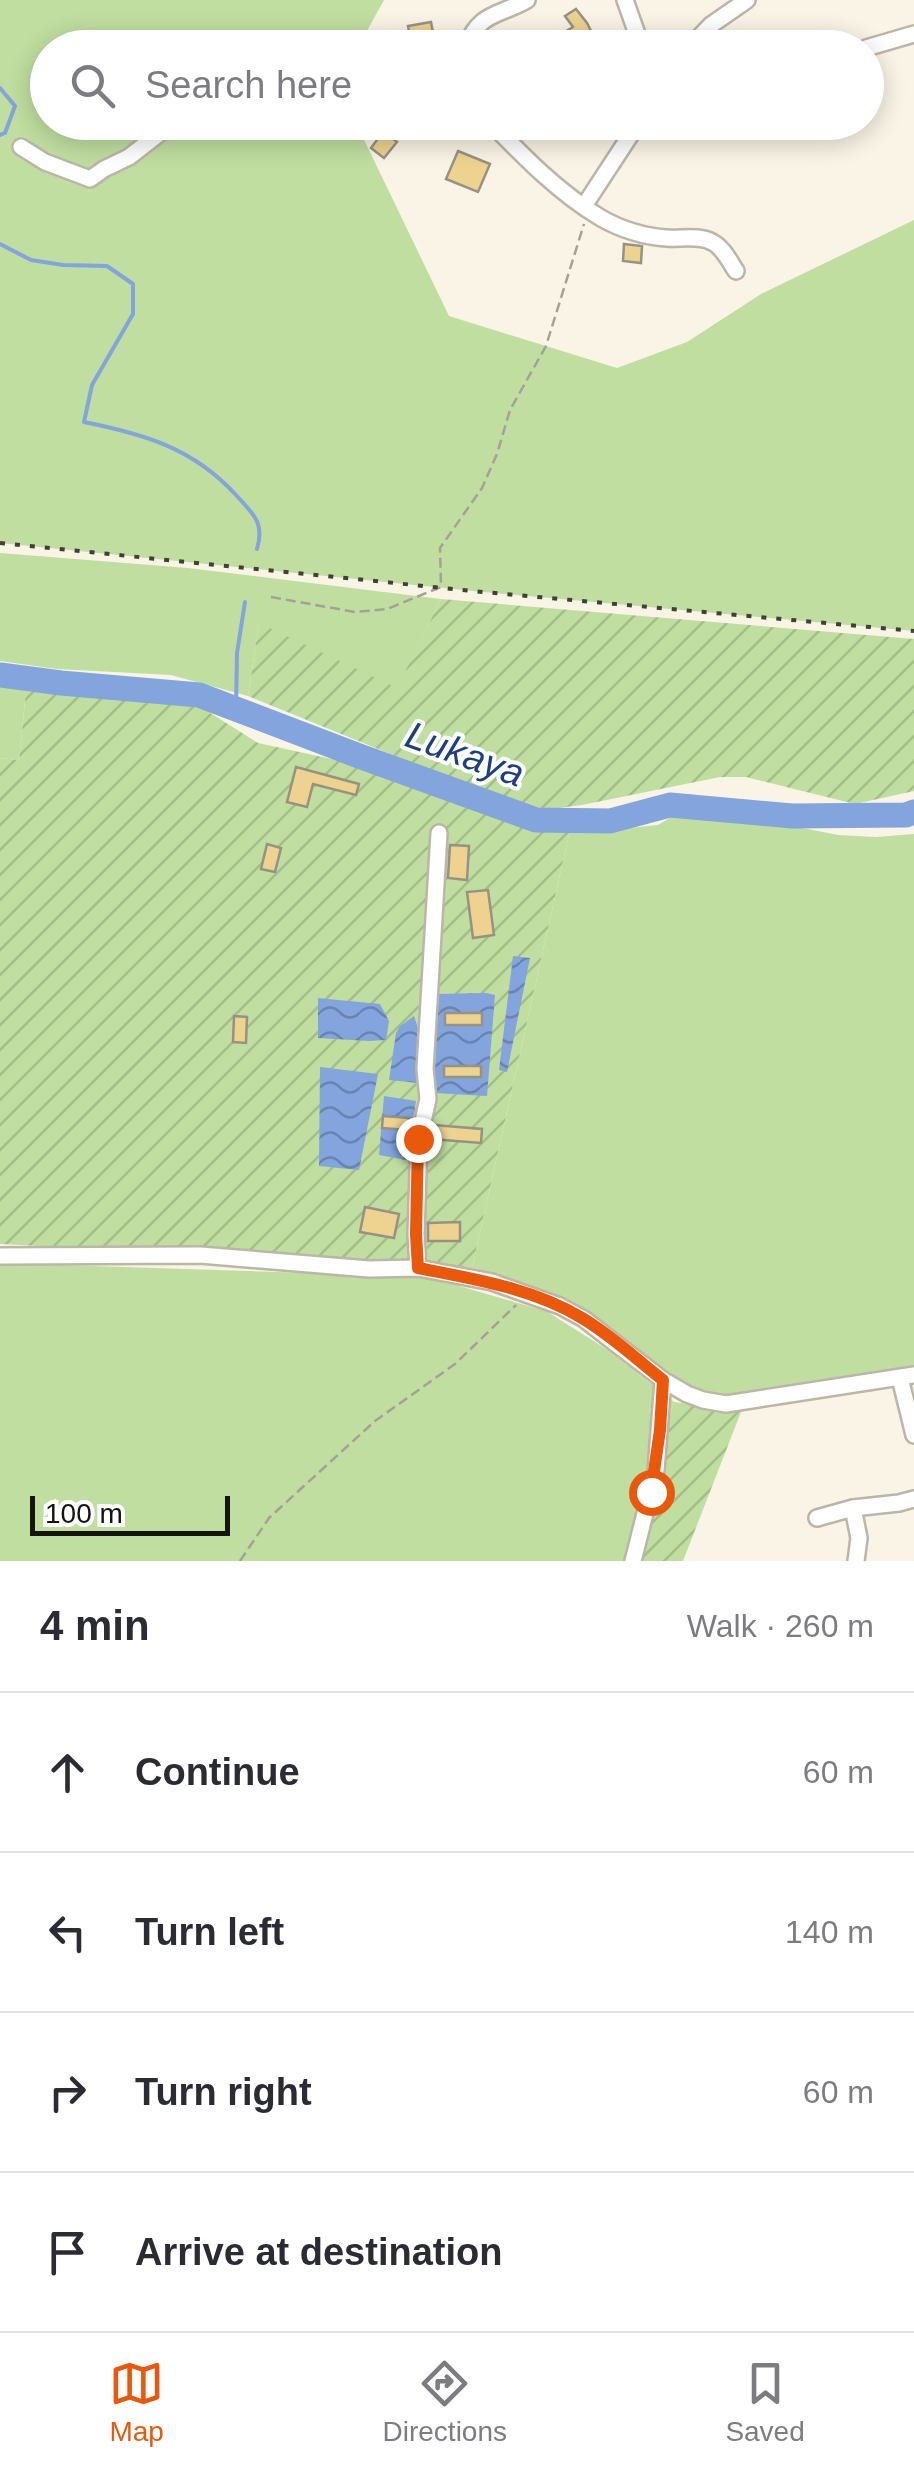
<!DOCTYPE html>
<meta charset="utf-8">
<style>
:root{--surface:#fff;--page:#f2f2f3;--text:#2b2b33;--muted:#7c7c81;--line:#e1e1e2;--accent:#ea580c}
body{margin:0;font-family:Helvetica,sans-serif;background:var(--page);color:var(--text)}
.scale{position:absolute;left:30px;bottom:25px;width:200px;box-sizing:border-box;padding-left:10px;border:5px solid #16140f;border-top:0;font-size:28px;line-height:35px;white-space:nowrap;color:#16140f;-webkit-text-stroke:8px #fff;paint-order:stroke}
.stop{position:absolute;width:30px;height:30px;margin:-22px;border:8px solid #ea580c;border-radius:50%;background:#fff}
.stop.end{background:#ea580c;border-color:#fff;box-shadow:0 2px 10px #0008}
.list{margin:0;padding:0;list-style:none}
h2{display:flex;justify-content:space-between;align-items:center;height:130px;margin:0;padding:0 40px;font-size:42px}
h2 small{font-size:32px;font-weight:400;color:var(--muted)}
.list li{display:grid;grid-template-columns:65px 1fr auto;gap:30px;align-items:center;box-sizing:border-box;height:160px;padding:0 40px;border-top:2px solid var(--line)}
.list b{display:block;font-size:38px;white-space:nowrap}
.list em{font-size:32px;font-style:normal;color:var(--muted)}
.icon{flex:none;width:55px;height:55px;fill:none;stroke:currentColor;stroke-width:2;stroke-linecap:round;stroke-linejoin:round}
.map{position:relative;flex:none;width:914px;height:1561px;overflow:hidden}
.search{position:absolute;background:var(--surface);box-shadow:0 5px 25px #0003;left:30px;right:30px;top:30px;height:110px;display:flex;align-items:center;gap:25px;box-sizing:border-box;padding:0 35px;border-radius:55px;color:var(--muted);font-size:38px}
.sheet{height:770px;background:var(--surface)}
nav{display:flex;justify-content:space-around;align-items:center;box-sizing:border-box;height:140px;border-top:2px solid var(--line);background:var(--surface);font-size:28px;color:var(--muted)}
nav a{display:grid;justify-items:center;gap:5px}
nav .on{color:var(--accent)}
.map>svg:first-child{display:block}
</style>
<div class="map">
<svg width="914" height="1561" viewBox="0 0 914 1561">
<defs>
<pattern id="garden-furrows" width="10" height="10" patternUnits="userSpaceOnUse" patternTransform="scale(2.5)"><rect width="10" height="10" fill="#c0dea0"/><path d="M-1 1l2-2M0 10L10 0M9 11l2-2" fill="none" stroke="#a4be89"/></pattern>
<pattern id="water-waves" width="16" height="10" patternUnits="userSpaceOnUse" patternTransform="scale(2.5)"><rect width="16" height="10" fill="#83a4dd"/><path d="M0 5q4-4 8 0t8 0" fill="none" stroke="#6a84b2"/></pattern>
</defs>
<rect width="100%" height="100%" fill="#f9f4e5"/>
<g fill="#c0dea0">
<polygon points="0,0 384,0 358,47 48,48 48,122 356,123 449,316 617,368 687,342 761,294 914,220 914,631 483,592 0,543"/>
<polygon points="0,553 188,568 441,599 397,689 259,624 248,696 171,675 57,669 0,661"/>
<polygon points="0,685 26,691 19,760 0,758"/>
<polygon points="678,813 737,815 838,835 876,837 914,834 914,1365 748,1396 700,1393 592,1319 531,1287 472,1268 570,830 608,830 658,825"/>
<polygon points="0,1263 428,1277 546,1311 608,1350 674,1402 623,1561 0,1561"/>
</g>
<g fill="url(#garden-furrows)">
<polygon points="441,599 914,639 914,791 855,804 746,777 720,777 582,805 543,810 464,784 248,696 259,623 397,688"/>
<polygon points="26,691 196,704 258,743 350,763 460,803 570,830 472,1268 0,1244 0,758 19,760"/>
<polygon points="674,1402 741,1412 683,1561 623,1561"/>
</g>
<g fill="url(#water-waves)">
<polygon points="513,956 530,958 507,1072 499,1070"/>
<polygon points="486,993 495,995 487,1096 434,1093 438,994"/>
<polygon points="318,998 380,1004 389,1021 386,1040 369,1041 318,1038"/>
<polygon points="414,1016 418,1028 418,1083 389,1080 396,1033 400,1026"/>
<polygon points="320,1067 378,1074 359,1170 319,1166"/>
<polygon points="384,1096 416,1101 406,1160 379,1155"/>
</g>
<g fill="none" stroke-linecap="round" stroke-linejoin="round">
<g stroke="#83a4dd" stroke-width="4">
<polyline points="0,88 15,106 5,133 0,135"/>
<path d="M0 244 31 260 63 265 107 266 133 284V314L92 385 84 422C144 434 193 448 236 495 253 514 265 522 257 549"/>
<polyline points="236,709 237,653 245,602"/>
</g>
<polyline stroke="#83a4dd" stroke-width="25" points="0,675 61,683 199,695 359,756 536,820 610,821 670,805 792,816 906,815 914,812"/>
</g>
<g fill="#edd38f" stroke="#979284" stroke-width="2.5">
<polygon points="576,9 587,23 593,35 589,37 592,44 584,48 577,48 568,30 573,27 565,16"/>
<polygon points="431,22 434,38 411,42 408,26"/>
<polygon points="377,122 387,122 384,131 397,142 384,158 371,148 377,140 369,133"/>
<polygon points="458,151 490,164 478,192 446,179"/>
<polygon points="624,244 642,246 641,263 623,261"/>
<polygon points="296,767 359,784 356,795 313,784 307,807 287,802"/>
<polygon points="267,844 281,848 275,872 261,869"/>
<polygon points="450,845 469,846 467,880 448,878"/>
<polygon points="488,890 494,935 473,938 467,892"/>
<rect x="445" y="1013" width="37" height="12"/>
<polygon points="234,1016 247,1017 246,1043 233,1042"/>
<rect x="444" y="1066" width="37" height="11"/>
<polygon points="383,1116 409,1118 408,1130 382,1128"/>
<polygon points="434,1125 482,1129 481,1143 431,1139"/>
<polygon points="365,1207 399,1214 394,1238 360,1232"/>
<polygon points="460,1222 460,1241 428,1241 428,1223"/>
</g>
<g fill="none" stroke-linecap="round" stroke-linejoin="round">
<g stroke="#bcb6a8" stroke-width="20">
<g id="street">
<polyline points="625,0 642,48"/>
<path d="M466 48C478 12 499 16 527 0"/>
<polyline points="689,48 711,25 747,0"/>
<polyline points="866,48 914,34"/>
<path d="M490 122C524 157 559 193 601 218 620 229 645 237 667 238 680 239 700 235 712 242 723 247 730 262 736 271"/>
<polyline points="21,147 45,162 90,179 104,169 129,157 174,122"/>
<polyline points="584,206 639,122"/>
<polyline points="0,1256 200,1255 369,1269 418,1268 492,1282 560,1306 584,1319 663,1380 687,1394 703,1400 726,1404 914,1375"/>
<polyline points="418,1268 416,1234 419,1139 428,1099 425,1069 439,833"/>
<polyline points="900,1378 914,1435"/>
<polyline points="817,1518 853,1508"/>
<polyline points="633,1561 656,1470 663,1380"/>
<polyline points="856,1561 859,1538 853,1508 899,1503 914,1499"/>
</g>
</g>
<g stroke="#a5a196" stroke-width="2.5" stroke-dasharray="10 5" stroke-linecap="butt">
<polyline points="271,597 355,612 387,609 441,587 440,548 482,488 497,454 510,410 546,346 584,224"/>
<polyline points="240,1561 269,1518 375,1421 455,1364 516,1305"/>
</g>
<use href="#street" stroke="#fff" stroke-width="15"/>
<polyline stroke="#413f38" stroke-width="4" stroke-dasharray="5 10" stroke-linecap="butt" points="0,543 483,592 914,631"/>
</g>
<g fill="none" stroke-linecap="round" stroke-linejoin="round">
<path stroke="#ea580c" stroke-width="12" d="M418 1139 416 1234 418 1268C474 1279 532 1288 582 1318 611 1335 636 1359 663 1380L660 1430 651 1492"/>
</g>
<g text-anchor="middle" dominant-baseline="central" stroke-width="8" stroke-linejoin="round" paint-order="stroke">
<g font-size="38" font-style="italic" fill="#1b3f82" stroke="#fff">
<text transform="translate(465 754) rotate(20)">Lukaya</text>
</g>
</g>
</svg>
<div class="scale">100 m</div>
<div class="stop" style="left:651px;top:1492px"></div>
<div class="stop end" style="left:418px;top:1139px"></div>
<div class="search"><svg class="icon" aria-label="search" viewBox="0 0 24 24"><circle cx="10" cy="10" r="6"/><path d="M15 15l6 6"/></svg>Search here</div>
</div>
<section class="sheet">
<h2>4 min<small>Walk · 260 m</small></h2>
<ul class="list">
<li><svg class="icon" aria-label="ahead" viewBox="0 0 24 24"><path d="M12 20V5M6 11l6-6 6 6"/></svg><div><b>Continue</b></div><em>60 m</em></li>
<li><svg class="icon" aria-label="left" viewBox="0 0 24 24"><path d="M17 20v-9H6M10 6l-5 5 5 5"/></svg><div><b>Turn left</b></div><em>140 m</em></li>
<li><svg class="icon" aria-label="right" viewBox="0 0 24 24"><path d="M7 20v-9h11M14 6l5 5-5 5"/></svg><div><b>Turn right</b></div><em>60 m</em></li>
<li><svg class="icon" aria-label="arrive" viewBox="0 0 24 24"><path d="M6 21V4h12l-3 4 3 4H6"/></svg><div><b>Arrive at destination</b></div></li>
</ul>
</section>
<nav>
<a class="on"><svg class="icon" aria-label="map" viewBox="0 0 24 24"><path d="M3 6l6-2 6 2 6-2v14l-6 2-6-2-6 2zM9 4v14M15 6v14"/></svg>Map</a>
<a><svg class="icon" aria-label="directions" viewBox="0 0 24 24"><path d="M12 3l9 9-9 9-9-9zM9 14v-3h6M13 9l2 2-2 2"/></svg>Directions</a>
<a><svg class="icon" aria-label="saved" viewBox="0 0 24 24"><path d="M7 4h10v16l-5-4-5 4z"/></svg>Saved</a>
</nav>
